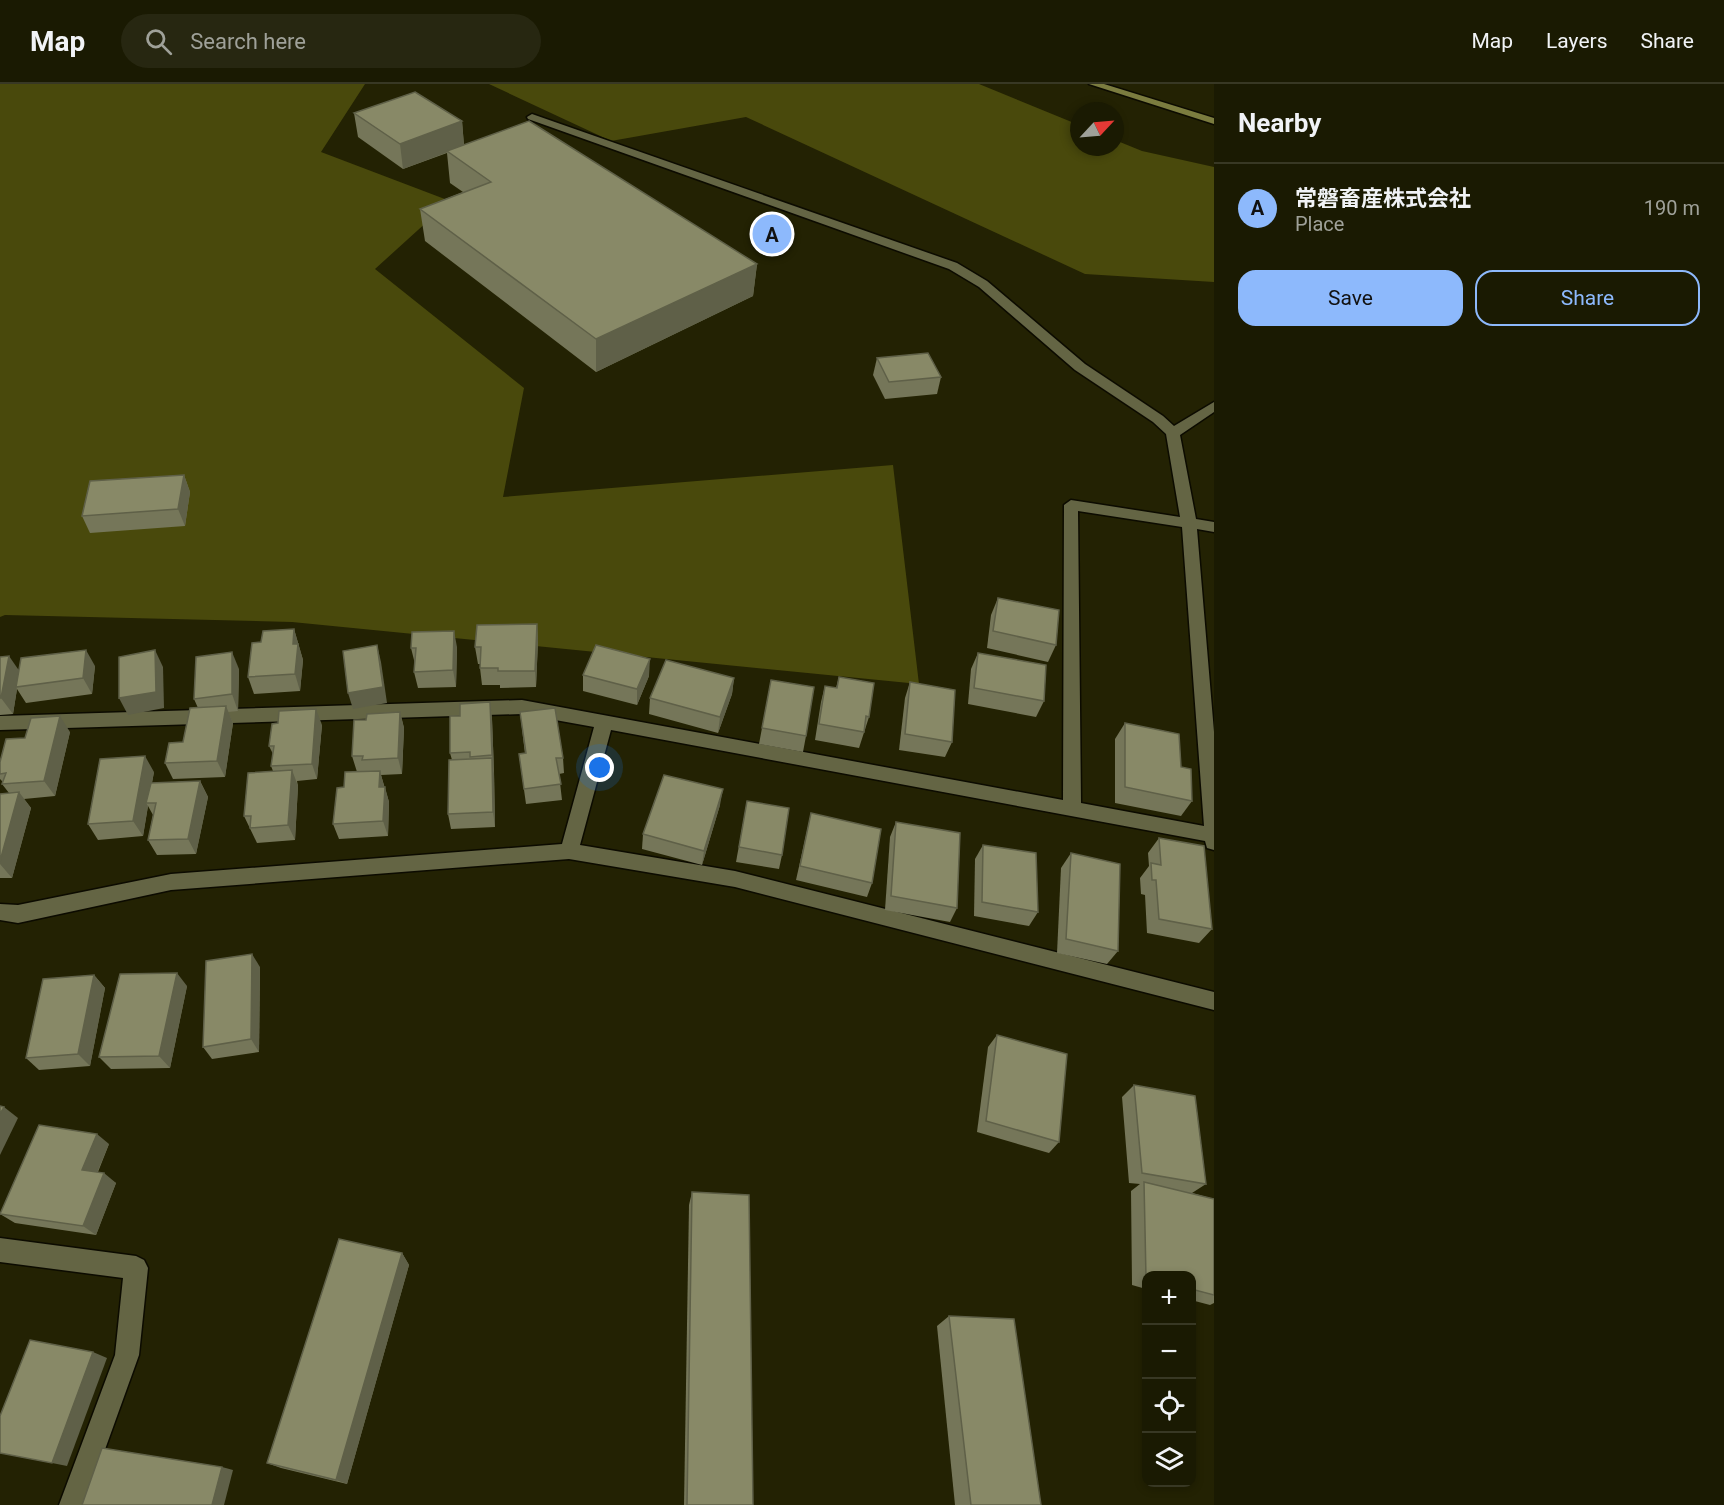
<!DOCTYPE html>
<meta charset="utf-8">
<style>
:root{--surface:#1a1a02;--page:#272711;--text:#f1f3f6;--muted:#9fa199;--line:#383824;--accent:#8db9fc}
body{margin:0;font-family:Roboto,"Noto Sans JP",sans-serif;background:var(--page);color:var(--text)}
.controls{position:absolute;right:18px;bottom:18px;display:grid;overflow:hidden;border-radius:12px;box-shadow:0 3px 9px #0003}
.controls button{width:54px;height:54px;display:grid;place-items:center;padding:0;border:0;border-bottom:2px solid var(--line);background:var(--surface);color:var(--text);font:30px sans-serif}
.compass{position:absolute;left:1070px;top:18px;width:54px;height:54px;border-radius:50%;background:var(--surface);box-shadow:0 3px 9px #0003;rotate:64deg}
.you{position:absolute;left:600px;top:684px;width:21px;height:21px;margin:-15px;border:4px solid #fff;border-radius:50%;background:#1a73e8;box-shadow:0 0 0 9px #1a73e833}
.badge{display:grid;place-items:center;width:39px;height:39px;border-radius:50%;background:var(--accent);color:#111;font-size:20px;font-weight:700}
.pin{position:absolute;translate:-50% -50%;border:3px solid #fff;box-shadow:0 2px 6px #0006}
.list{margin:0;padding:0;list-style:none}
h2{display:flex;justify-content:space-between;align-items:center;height:78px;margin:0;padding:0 24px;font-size:26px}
h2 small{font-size:20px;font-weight:400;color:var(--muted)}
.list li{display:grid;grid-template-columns:39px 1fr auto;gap:18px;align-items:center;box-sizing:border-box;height:90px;padding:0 24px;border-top:2px solid var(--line)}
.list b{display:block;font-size:22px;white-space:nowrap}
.list p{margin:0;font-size:20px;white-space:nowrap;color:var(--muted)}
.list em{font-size:20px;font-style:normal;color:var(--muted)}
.actions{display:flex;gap:12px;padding:18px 24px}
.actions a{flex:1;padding:14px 0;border:2px solid var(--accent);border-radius:18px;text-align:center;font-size:21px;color:var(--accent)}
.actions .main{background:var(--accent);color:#111}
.icon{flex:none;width:33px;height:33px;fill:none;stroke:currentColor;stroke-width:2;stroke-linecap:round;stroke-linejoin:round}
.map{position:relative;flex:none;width:1214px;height:1421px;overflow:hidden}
header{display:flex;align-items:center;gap:36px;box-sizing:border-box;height:84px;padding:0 30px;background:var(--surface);border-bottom:2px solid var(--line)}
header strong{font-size:28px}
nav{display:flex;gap:33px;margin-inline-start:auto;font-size:21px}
.search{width:420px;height:54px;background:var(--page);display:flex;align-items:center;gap:15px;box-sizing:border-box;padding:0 21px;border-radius:33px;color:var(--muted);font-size:22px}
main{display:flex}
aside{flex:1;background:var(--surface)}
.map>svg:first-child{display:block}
</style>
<header>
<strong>Map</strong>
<div class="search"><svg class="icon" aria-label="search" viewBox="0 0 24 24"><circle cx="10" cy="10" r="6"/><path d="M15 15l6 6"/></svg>Search here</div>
<nav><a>Map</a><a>Layers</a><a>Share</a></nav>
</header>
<main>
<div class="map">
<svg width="1214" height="1421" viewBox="0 0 1214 1421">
<rect width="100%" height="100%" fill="#232203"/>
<g fill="#49490c">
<polygon points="0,0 365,0 321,68 450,117 375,185 524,304 503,413 893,381 919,600 292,538 5,531 0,533"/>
<polygon points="489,0 979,0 1079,41 1079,63 1115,63 1115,56 1142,67 1214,83 1214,198 1085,190 746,33 611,57"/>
</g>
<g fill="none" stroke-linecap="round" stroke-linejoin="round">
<g stroke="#0c0b00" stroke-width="3">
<g id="street">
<path d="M532 30 957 179 987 197 1085 280 1163 332 1174 342 1214 318V328L1180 351 1196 435 1214 438V448L1197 445 1214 648V766L1207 764 1205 757 611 646 580 761 735 787 1214 908V926L735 803 569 775 171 806 18 839 0 836V820L18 821 171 790 562 760 594 643 522 630 0 646V632L522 616 1063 716 1064 421 1071 416 1180 433 1166 350 1153 338 1075 286 979 203 949 185 528 35 527 33ZM1078 427 1182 443 1204 742 1081 719Z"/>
<polygon points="0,1154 136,1172 144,1176 148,1184 139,1271 85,1421 59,1421 115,1271 123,1194 0,1178"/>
</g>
</g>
<g stroke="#0c0b00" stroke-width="3">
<polygon id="secondary" points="1089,0 1104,0 1214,34 1214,40"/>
</g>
<use href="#street" fill="#646544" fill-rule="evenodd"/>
<use href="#secondary" fill="#7b7c3f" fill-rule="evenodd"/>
</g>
<g fill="#757659">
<polygon points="354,29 462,37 464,61 757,180 753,212 596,288 425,157 420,125 463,108 450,99 447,69 403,85 358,53"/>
<polygon points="877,274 941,293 937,310 885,315 873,291"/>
<polygon points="184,391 190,408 185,442 90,449 82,432"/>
<polygon points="998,514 1056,561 1048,578 987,564 991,531"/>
<polygon points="537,540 538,557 536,603 500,604 500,601 482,601 480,584 480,580 478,580 475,563"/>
<polygon points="294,545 303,576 300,607 254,610 248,593 261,558"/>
<polygon points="457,563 456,603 418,604 414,588 415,580 411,564"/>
<polygon points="978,569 1044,617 1036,633 968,620 971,585"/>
<polygon points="0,573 19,586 95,582 92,610 26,619 17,605 13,630 0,631"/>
<polygon points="239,585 238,627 228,628 233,639 225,693 173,695 165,679 183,658 198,624 194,615"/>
<polygon points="583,591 649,592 637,621 583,607"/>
<polygon points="839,593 869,633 859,664 815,656 821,618 825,602 836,604"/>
<polygon points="734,594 732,610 718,649 649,630 650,614"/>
<polygon points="771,596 806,652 803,668 759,660"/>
<polygon points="910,598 952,658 945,673 899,666 905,614"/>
<polygon points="490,618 492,635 494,687 495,743 451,745 448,730 452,676 450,669 460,632"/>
<polygon points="400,628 404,644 402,690 381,691 389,718 388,752 339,755 333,740 357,688 352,672 366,636"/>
<polygon points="520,628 563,674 564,689 559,690 562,716 526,720 519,670 525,670"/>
<polygon points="1125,639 1181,683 1192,717 1181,732 1115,719 1115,655"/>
<polygon points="322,641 317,695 297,697 298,702 295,756 257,759 244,732 273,687 271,682 273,670 269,662"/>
<polygon points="70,648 55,712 24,715 31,724 12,794 0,794 0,710 9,709 2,700 3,698 0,695 0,678 25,654"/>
<polygon points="154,688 152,699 200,697 208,713 196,770 157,771 148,756 153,731 148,722 143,752 98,756 88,740"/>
<polygon points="747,717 782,771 779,785 736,778"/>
<polygon points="720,721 702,781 642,765 643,750"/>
<polygon points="811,729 872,799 867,813 796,796"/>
<polygon points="896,738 957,824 950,838 885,826 890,753"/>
<polygon points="1159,754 1212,845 1199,859 1147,849 1145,811 1141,810 1140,794 1149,782 1148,769"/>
<polygon points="983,761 1038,828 1029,842 974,832 975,775"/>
<polygon points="1071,769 1118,867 1107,880 1057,869 1061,784"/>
<polygon points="260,883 259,968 212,975 203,963"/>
<polygon points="94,891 105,904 90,982 39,986 26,974"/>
<polygon points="187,902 170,984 111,985 99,973"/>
<polygon points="997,951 1059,1058 1049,1069 977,1048 988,963"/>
<polygon points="1134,1001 1206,1100 1192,1109 1214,1115 1214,1219 1210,1221 1191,1216 1191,1191 1146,1191 1146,1205 1132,1201 1131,1107 1140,1100 1129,1099 1122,1013"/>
<polygon points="109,1060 98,1088 116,1099 96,1151 15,1139 0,1130"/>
<polygon points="692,1108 753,1421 684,1421 689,1121"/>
<polygon points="402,1169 409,1181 347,1400 281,1384 267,1379"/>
<polygon points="949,1232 1041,1421 955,1421 937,1242"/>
</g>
<g fill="#5f6048">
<polygon points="462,37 464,62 403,85 400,60"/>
<polygon points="757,180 753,212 596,288 596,255"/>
<polygon points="184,391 190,408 185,442 178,425"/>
<polygon points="537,540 538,557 536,603 535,587"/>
<polygon points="294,545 303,576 300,607 295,590 293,560"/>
<polygon points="454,547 457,563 456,603 453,586"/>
<polygon points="377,561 381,578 387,619 353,625 348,609"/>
<polygon points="86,566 95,582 92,610 83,594"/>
<polygon points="155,566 163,583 164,624 128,631 119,614"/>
<polygon points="232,568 239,585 238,627 232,610"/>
<polygon points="9,572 20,588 16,603 17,605 13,630 1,614"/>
<polygon points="650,575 649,592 637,621 637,605"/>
<polygon points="734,594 732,610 718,649 720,633"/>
<polygon points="490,618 492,635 494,687 492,671"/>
<polygon points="226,622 233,639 225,693 217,677"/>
<polygon points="316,625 322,641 317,695 312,680"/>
<polygon points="400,628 404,644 402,690 398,674"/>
<polygon points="60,632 70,648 55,712 44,697"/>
<polygon points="145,672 154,688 148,719 146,719 148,722 143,752 133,737"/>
<polygon points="492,674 494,690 495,743 493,728"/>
<polygon points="292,686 298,702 295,756 288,741"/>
<polygon points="380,687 384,702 384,718 379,703"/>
<polygon points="200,697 208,713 196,770 188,755"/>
<polygon points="385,703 389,718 388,752 383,737"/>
<polygon points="723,705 720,721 702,781 704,767"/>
<polygon points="19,708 31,724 12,794 0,780 0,777"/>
<polygon points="252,870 260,883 259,968 251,955"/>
<polygon points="177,889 187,902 170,984 159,972"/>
<polygon points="94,891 105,904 90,982 78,970"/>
<polygon points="4,1023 18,1034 0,1071 0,1030"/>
<polygon points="97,1050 109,1060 94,1096 82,1086"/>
<polygon points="104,1089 116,1099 96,1151 83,1142"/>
<polygon points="402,1169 409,1181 347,1400 336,1396"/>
<polygon points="93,1268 107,1274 67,1382 52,1379"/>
<polygon points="222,1383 233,1386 224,1421 212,1421"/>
</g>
<g fill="#888967" stroke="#5f6048" stroke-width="1.5">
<polygon points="415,8 462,37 400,60 354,29"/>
<polygon points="529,37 757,180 596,255 420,125 491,98 447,67"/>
<polygon points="928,269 941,293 889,298 877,274"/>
<polygon points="184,391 178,425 82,432 90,397"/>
<polygon points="998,514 1059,526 1056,561 993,547"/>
<polygon points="537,540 535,587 498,587 498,584 480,584 481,563 475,563 477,541"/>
<polygon points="294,545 293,560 298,560 295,590 248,593 252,559 261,558 263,547"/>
<polygon points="454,547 453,586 414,588 416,564 411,564 412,548"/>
<polygon points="377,561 383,603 348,609 343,567"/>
<polygon points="596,561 650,575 637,605 583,591"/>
<polygon points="86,566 83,594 16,603 21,574"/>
<polygon points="155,566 156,608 119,614 119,573"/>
<polygon points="232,568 232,610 194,615 196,573"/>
<polygon points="978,569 1046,581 1044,617 974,604"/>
<polygon points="9,572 1,614 0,614 0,573"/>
<polygon points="666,576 734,594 720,633 650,614"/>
<polygon points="839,593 874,599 869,633 866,632 864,648 819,640 825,602 837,604"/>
<polygon points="771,596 814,603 806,652 762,644"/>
<polygon points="910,598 955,606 952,658 905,650"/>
<polygon points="490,618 492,671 470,673 470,668 450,669 450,632 460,632 460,620"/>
<polygon points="226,622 217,677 165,679 169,659 183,658 190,624"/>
<polygon points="555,624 563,674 556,674 561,700 524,705 519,670 526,669 520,628"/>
<polygon points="316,625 312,680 271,682 274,662 269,662 272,640 278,639 279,627"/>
<polygon points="400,628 398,674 362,676 363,672 352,672 354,636 366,636 367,630"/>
<polygon points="60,632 44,697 2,700 6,689 0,690 0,678 6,655 25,654 31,634"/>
<polygon points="1125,639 1179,650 1181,683 1191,685 1192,717 1125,703"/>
<polygon points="145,672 133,737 88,740 100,675"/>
<polygon points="492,674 493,728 448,730 449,676"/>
<polygon points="292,686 288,741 250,744 251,732 244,732 248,689"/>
<polygon points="380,687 379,703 385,703 383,737 333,740 337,704 344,703 345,688"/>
<polygon points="664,691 723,705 704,767 643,750"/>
<polygon points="200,697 188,755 148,756 156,719 146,719 151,699"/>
<polygon points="19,708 0,777 0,710"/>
<polygon points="747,717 789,724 782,771 739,763"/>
<polygon points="811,729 881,745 872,799 800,782"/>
<polygon points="896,738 960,749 957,824 891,812"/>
<polygon points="1159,754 1204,762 1212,845 1159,835 1156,796 1152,796 1151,779 1161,781"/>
<polygon points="983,761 1036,769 1038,828 982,818"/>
<polygon points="1071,769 1120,780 1118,867 1066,855"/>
<polygon points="252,870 251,955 203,963 206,877"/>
<polygon points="177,889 159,972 99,973 120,890"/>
<polygon points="94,891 78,970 26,974 43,895"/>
<polygon points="997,951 1067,970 1059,1058 986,1037"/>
<polygon points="1134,1001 1195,1012 1206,1100 1142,1089"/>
<polygon points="0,1022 4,1023 0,1030"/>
<polygon points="39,1041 97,1050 82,1086 104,1089 83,1142 0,1130"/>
<polygon points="1144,1098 1214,1115 1214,1211 1191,1205 1191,1191 1146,1191 1146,1194 1146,1193"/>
<polygon points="692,1108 749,1111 753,1421 687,1421"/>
<polygon points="339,1155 402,1169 336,1396 267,1379"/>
<polygon points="949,1232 1014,1235 1041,1421 971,1421"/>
<polygon points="30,1256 93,1268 52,1379 0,1369 0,1332"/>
<polygon points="102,1364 222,1383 212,1421 82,1421"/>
</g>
</svg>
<div class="controls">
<button>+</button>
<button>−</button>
<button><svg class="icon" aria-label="locate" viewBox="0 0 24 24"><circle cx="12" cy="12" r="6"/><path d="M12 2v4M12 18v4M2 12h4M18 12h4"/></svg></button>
<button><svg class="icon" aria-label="layers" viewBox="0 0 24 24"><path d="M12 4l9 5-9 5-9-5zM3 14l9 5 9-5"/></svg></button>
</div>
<svg class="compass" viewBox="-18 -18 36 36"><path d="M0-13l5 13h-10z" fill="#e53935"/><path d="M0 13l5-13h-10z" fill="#9fa199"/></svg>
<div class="you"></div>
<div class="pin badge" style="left:772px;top:150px">A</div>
</div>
<aside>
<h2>Nearby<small></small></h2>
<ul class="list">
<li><span class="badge">A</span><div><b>常磐畜産株式会社</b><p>Place</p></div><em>190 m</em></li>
</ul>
<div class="actions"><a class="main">Save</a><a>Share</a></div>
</aside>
</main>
